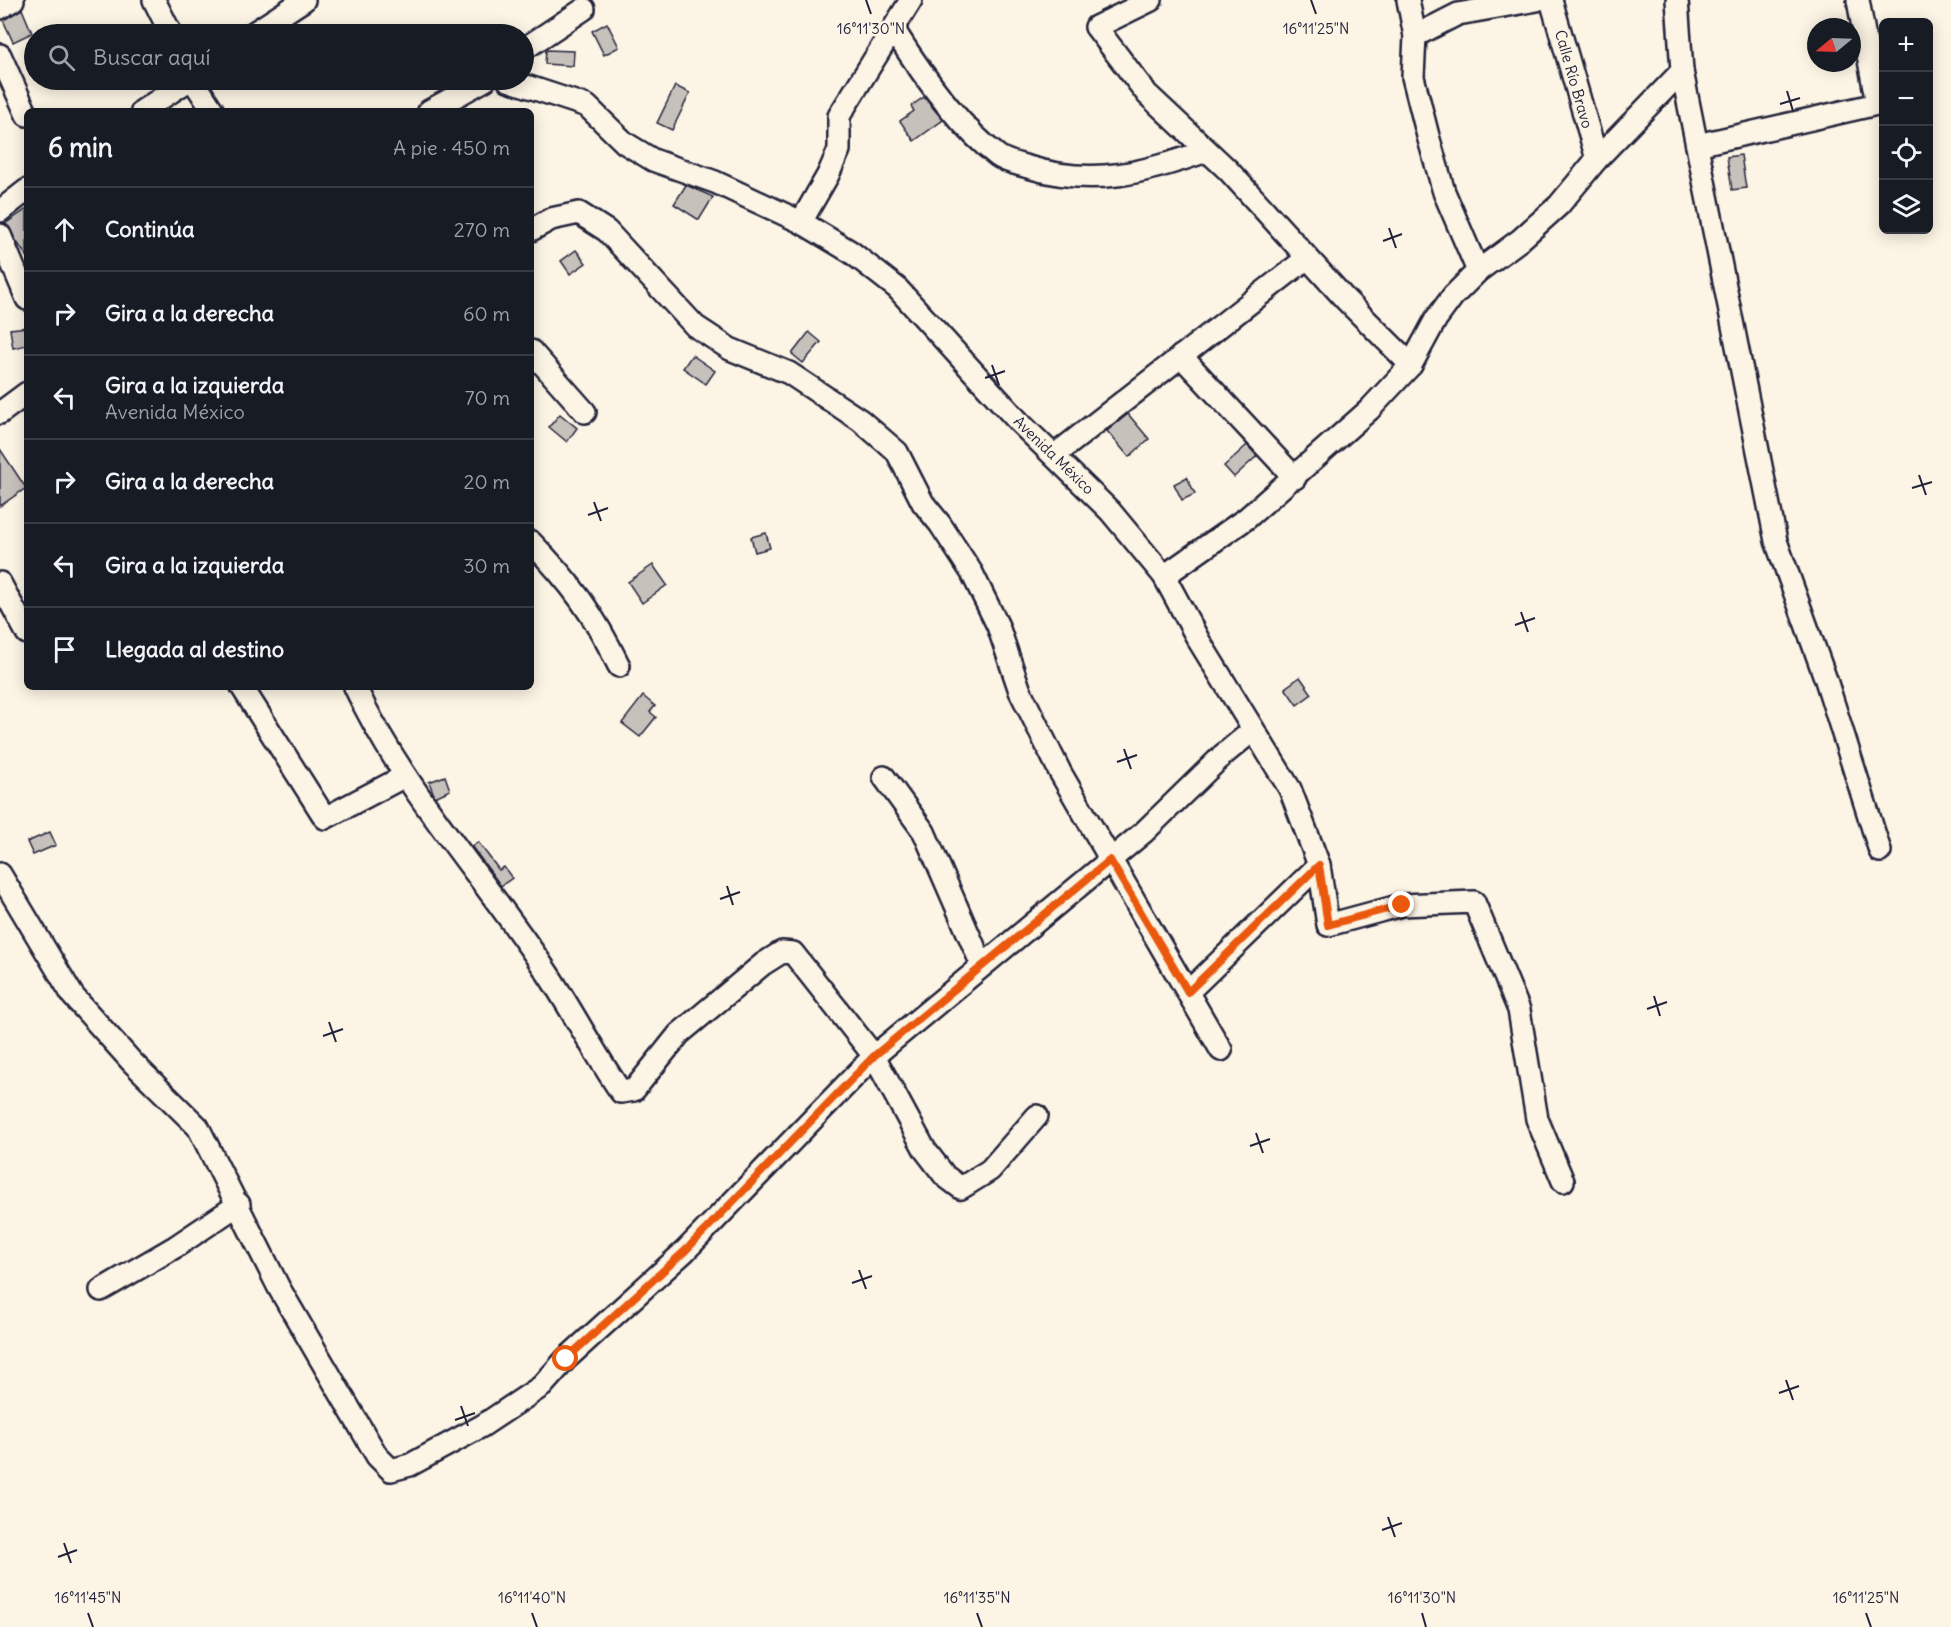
<!DOCTYPE html>
<html lang="es">
<meta charset="utf-8">
<style>
:root{--surface:#171b24;--page:#20242c;--text:#f1f3f6;--muted:#9ea1a6;--line:#363941}
body{margin:0;font-family:Delius,sans-serif;background:var(--page);color:var(--text)}
.controls{position:absolute;right:18px;top:18px;display:grid;overflow:hidden;border-radius:9px;box-shadow:0 3px 15px #0003}
.controls button{width:54px;height:54px;display:grid;place-items:center;padding:0;border:0;border-bottom:2px solid var(--line);background:var(--surface);color:var(--text);font:30px sans-serif}
.compass{position:absolute;left:1807px;top:18px;width:54px;height:54px;border-radius:50%;background:var(--surface);box-shadow:0 3px 15px #0003;rotate:251deg}
.stop{position:absolute;width:18px;height:18px;margin:-14px;border:4px solid #ea580c;border-radius:50%;background:#fff}
.stop.end{background:#ea580c;border-color:#fff;box-shadow:0 2px 6px #0008}
.list{margin:0;padding:0;list-style:none}
h2{display:flex;justify-content:space-between;align-items:center;height:78px;margin:0;padding:0 24px;font-size:26px}
h2 small{font-size:20px;font-weight:400;color:var(--muted)}
.list li{display:grid;grid-template-columns:39px 1fr auto;gap:18px;align-items:center;box-sizing:border-box;height:84px;padding:0 24px;border-top:2px solid var(--line)}
.list b{display:block;font-size:22px;white-space:nowrap}
.list p{margin:0;font-size:20px;white-space:nowrap;color:var(--muted)}
.list em{font-size:20px;font-style:normal;color:var(--muted)}
.icon{flex:none;width:33px;height:33px;fill:none;stroke:currentColor;stroke-width:2;stroke-linecap:round;stroke-linejoin:round}
.map{position:relative;flex:none;width:1951px;height:1627px;overflow:hidden}
.search{position:absolute;background:var(--surface);box-shadow:0 3px 15px #0003;left:24px;top:24px;width:510px;height:66px;display:flex;align-items:center;gap:15px;box-sizing:border-box;padding:0 21px;border-radius:33px;color:var(--muted);font-size:22px}
.panel{position:absolute;background:var(--surface);box-shadow:0 3px 15px #0003;left:24px;top:108px;width:510px;height:582px;border-radius:9px}
.map>svg:first-child{display:block}
</style>
<div class="map">
<svg width="1951" height="1627" viewBox="0 0 1951 1627">
<rect width="100%" height="100%" fill="#fcf5e5"/>
<filter id="ink" filterUnits="userSpaceOnUse"><feTurbulence type="fractalNoise" baseFrequency=".0167" numOctaves="2"/><feDisplacementMap in="SourceGraphic" scale="12" xChannelSelector="R" yChannelSelector="G"/><feConvolveMatrix kernelMatrix="1 2 1 2 8 2 1 2 1" color-interpolation-filters="sRGB"/></filter>
<g filter="url(#ink)">
<g fill="#c6c1bb" stroke="#22223b" stroke-width="1.5">
<polygon points="22,9 32,33 13,42 3,20"/>
<polygon points="607,23 619,47 604,55 592,31"/>
<polygon points="546,50 574,51 573,66 545,64"/>
<polygon points="675,86 690,93 672,130 657,123"/>
<polygon points="924,97 943,120 914,141 900,121 914,111 911,106"/>
<polygon points="1741,155 1746,188 1732,190 1727,157"/>
<polygon points="686,185 713,197 699,220 674,204"/>
<polygon points="27,209 27,257 5,224"/>
<polygon points="576,250 586,263 570,274 561,261"/>
<polygon points="27,327 27,345 13,348 10,329"/>
<polygon points="809,332 821,342 803,363 792,354"/>
<polygon points="692,355 715,371 706,384 683,368"/>
<polygon points="560,414 577,428 567,442 549,427"/>
<polygon points="1128,414 1149,439 1129,457 1107,431"/>
<polygon points="1247,445 1257,456 1234,477 1224,466"/>
<polygon points="0,449 26,488 0,506"/>
<polygon points="1187,477 1195,494 1182,500 1174,484"/>
<polygon points="766,533 770,548 755,552 751,537"/>
<polygon points="653,565 667,585 642,603 628,582"/>
<polygon points="1300,677 1312,694 1297,705 1285,688"/>
<polygon points="643,696 655,706 650,712 656,717 640,737 622,723"/>
<polygon points="445,776 450,790 435,797 429,782"/>
<polygon points="50,832 56,845 33,855 27,842"/>
<polygon points="478,842 499,870 504,867 512,878 501,886 472,847"/>
</g>
<g fill="none" stroke-linecap="round" stroke-linejoin="round">
<g stroke="#22223b" stroke-width="26">
<g id="minor">
<polyline points="154,0 171,34"/>
<polyline points="1151,0 1096,27 1147,94 1228,170 1345,299 1411,365"/>
<polyline points="1408,0 1415,36 1413,77 1428,136 1444,192 1478,271"/>
<polyline points="1551,0 1597,159"/>
<polyline points="0,8 13,0"/>
<path d="M894 30C921 73 958 126 998 156 1006 162 1019 164 1028 167 1093 187 1145 173 1206 151"/>
<polyline points="252,34 304,0"/>
<polyline points="1415,36 1458,14 1537,0"/>
<polyline points="524,49 584,9"/>
<polyline points="0,55 27,115"/>
<polyline points="1682,71 1776,541 1826,680 1880,851"/>
<polyline points="193,80 213,111"/>
<polyline points="508,80 587,106 625,143 653,160 715,182 801,222 851,252 897,288 1019,422 1110,511 1164,576 1199,641 1290,789 1319,865 1188,992"/>
<polyline points="142,111 189,80"/>
<polyline points="429,111 485,80"/>
<polyline points="1697,145 1877,104 1858,0"/>
<polyline points="0,211 27,190"/>
<polyline points="801,222 828,175 839,150 839,116 911,0"/>
<polyline points="531,230 551,219 579,213 607,231 695,326 730,349 789,373 860,420 897,452 923,503 940,524 972,573 998,626 1020,691 1060,772 1221,1050"/>
<polyline points="0,235 27,299"/>
<polyline points="531,351 585,412"/>
<polyline points="1181,356 1295,478"/>
<polyline points="0,413 27,393"/>
<polyline points="1055,455 1307,258"/>
<path d="M531 542C571 583 594 614 619 666"/>
<polyline points="1164,576 1247,518 1369,410 1411,365 1436,319 1453,296 1478,271 1520,240 1559,205 1597,159 1682,71 1677,0"/>
<polyline points="0,583 27,633"/>
<polyline points="242,687 325,818 405,776"/>
<path d="M355 687C404 791 483 876 546 971 573 1011 594 1053 621 1092L634 1090 679 1034 763 964 782 952 793 953 874 1056 925 1150 945 1176 961 1188 990 1170 1037 1116"/>
<polyline points="884,777 924,832 982,965"/>
<polyline points="1319,865 1328,925 1402,905 1474,902 1519,1010 1537,1119 1563,1181"/>
<polyline points="0,874 73,996 132,1062 198,1127 279,1288 377,1456 391,1470 410,1465 482,1426 542,1386 566,1359 685,1251 874,1056 1144,832 1223,755 1252,731"/>
<polyline points="101,1290 175,1247 239,1204"/>
</g>
</g>
<use href="#minor" stroke="#fcf5e5" stroke-width="21"/>
</g>
</g>
<g fill="none" stroke-linecap="round" stroke-linejoin="round" filter="url(#ink)">
<polyline stroke="#ea580c" stroke-width="8" points="566,1359 685,1251 874,1056 1110,860 1188,992 1319,865 1328,925 1402,905"/>
</g>
<path fill="none" stroke="#22223b" stroke-width="2" d="M866 0 871 14M1311 0 1316 14M1787 91 1793 111M1780 104 1800 98M1389 228 1396 248M1383 241 1402 234M992 365 999 385M985 378 1005 371M1919 475 1926 495M1912 488 1932 482M594 502 601 521M588 515 608 508M1521 612 1528 632M1515 625 1535 618M1124 749 1131 769M1117 762 1137 755M727 886 733 905M720 899 740 892M1654 996 1660 1016M1647 1009 1667 1002M329 1022 336 1042M323 1036 343 1029M1256 1133 1263 1153M1250 1146 1270 1139M859 1270 866 1289M852 1283 872 1276M1786 1380 1793 1400M1779 1393 1799 1386M461 1406 468 1426M455 1420 475 1413M1388 1517 1395 1537M1382 1530 1402 1523M64 1543 71 1563M58 1557 77 1550M88 1613 93 1627M532 1613 537 1627M977 1613 982 1627M1422 1613 1426 1627M1866 1613 1871 1627"/>
<g text-anchor="middle" dominant-baseline="central" stroke-width="5" stroke-linejoin="round" paint-order="stroke">
<g font-size="15" fill="#22223b" stroke="#fcf5e5">
<text transform="translate(1574 79) rotate(74)">Calle Río Bravo</text>
<text transform="translate(1054 455) rotate(44)">Avenida México</text>
</g>
</g>
<g font-size="15" text-anchor="middle" fill="#22223b" stroke="#fcf5e5" stroke-width="5" stroke-linejoin="round" paint-order="stroke">
<text x="871" y="34">16°11'30"N</text>
<text x="1316" y="34">16°11'25"N</text>
<text x="88" y="1603">16°11'45"N</text>
<text x="532" y="1603">16°11'40"N</text>
<text x="977" y="1603">16°11'35"N</text>
<text x="1422" y="1603">16°11'30"N</text>
<text x="1866" y="1603">16°11'25"N</text>
</g>
</svg>
<div class="controls">
<button>+</button>
<button>−</button>
<button><svg class="icon" aria-label="locate" viewBox="0 0 24 24"><circle cx="12" cy="12" r="6"/><path d="M12 2v4M12 18v4M2 12h4M18 12h4"/></svg></button>
<button><svg class="icon" aria-label="layers" viewBox="0 0 24 24"><path d="M12 4l9 5-9 5-9-5zM3 14l9 5 9-5"/></svg></button>
</div>
<svg class="compass" viewBox="-18 -18 36 36"><path d="M0-13l5 13h-10z" fill="#e53935"/><path d="M0 13l5-13h-10z" fill="#9ea1a6"/></svg>
<div class="stop" style="left:566px;top:1359px"></div>
<div class="stop end" style="left:1402px;top:905px"></div>
<div class="search"><svg class="icon" aria-label="search" viewBox="0 0 24 24"><circle cx="10" cy="10" r="6"/><path d="M15 15l6 6"/></svg>Buscar aquí</div>
<section class="panel">
<h2>6 min<small>A pie · 450 m</small></h2>
<ul class="list">
<li><svg class="icon" aria-label="ahead" viewBox="0 0 24 24"><path d="M12 20V5M6 11l6-6 6 6"/></svg><div><b>Continúa</b></div><em>270 m</em></li>
<li><svg class="icon" aria-label="right" viewBox="0 0 24 24"><path d="M7 20v-9h11M14 6l5 5-5 5"/></svg><div><b>Gira a la derecha</b></div><em>60 m</em></li>
<li><svg class="icon" aria-label="left" viewBox="0 0 24 24"><path d="M17 20v-9H6M10 6l-5 5 5 5"/></svg><div><b>Gira a la izquierda</b><p>Avenida México</p></div><em>70 m</em></li>
<li><svg class="icon" aria-label="right" viewBox="0 0 24 24"><path d="M7 20v-9h11M14 6l5 5-5 5"/></svg><div><b>Gira a la derecha</b></div><em>20 m</em></li>
<li><svg class="icon" aria-label="left" viewBox="0 0 24 24"><path d="M17 20v-9H6M10 6l-5 5 5 5"/></svg><div><b>Gira a la izquierda</b></div><em>30 m</em></li>
<li><svg class="icon" aria-label="arrive" viewBox="0 0 24 24"><path d="M6 21V4h12l-3 4 3 4H6"/></svg><div><b>Llegada al destino</b></div></li>
</ul>
</section>
</div>
